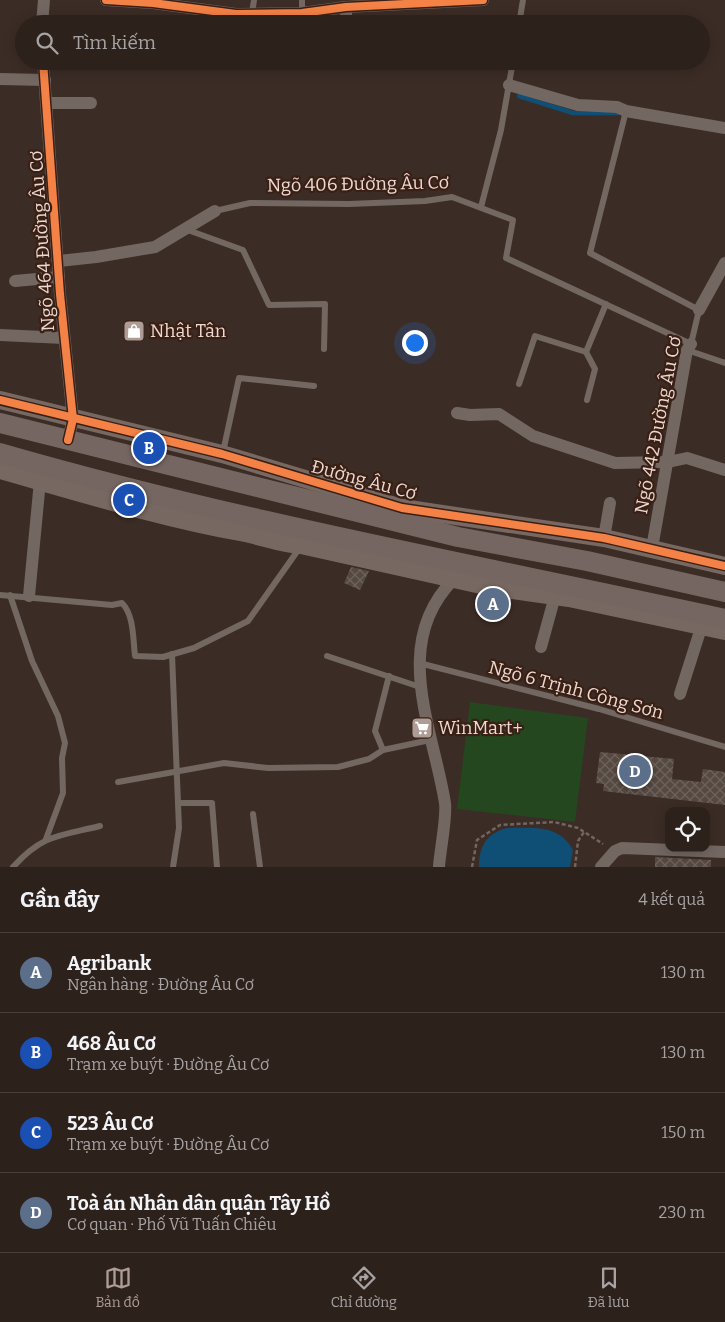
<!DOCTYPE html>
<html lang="vi">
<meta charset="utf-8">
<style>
:root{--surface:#2d211c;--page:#392e29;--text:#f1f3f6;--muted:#a7a3a3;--line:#483e3b;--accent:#ae9c96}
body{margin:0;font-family:Bitter,serif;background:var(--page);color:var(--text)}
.controls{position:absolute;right:15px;bottom:15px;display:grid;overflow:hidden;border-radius:10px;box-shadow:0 2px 12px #0003}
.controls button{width:45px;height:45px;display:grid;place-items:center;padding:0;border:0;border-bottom:1px solid var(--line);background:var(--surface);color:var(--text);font:25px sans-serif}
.you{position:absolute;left:414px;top:342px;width:18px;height:18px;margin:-12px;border:4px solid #fff;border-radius:50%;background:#1a73e8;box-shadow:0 0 0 8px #1a73e833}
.badge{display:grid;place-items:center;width:32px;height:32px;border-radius:50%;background:var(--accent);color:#fff;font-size:16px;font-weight:700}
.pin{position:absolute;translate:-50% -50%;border:2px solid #fff;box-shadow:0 1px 5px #0006}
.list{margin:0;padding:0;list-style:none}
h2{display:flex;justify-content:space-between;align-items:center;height:65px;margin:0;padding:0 20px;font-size:21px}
h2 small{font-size:16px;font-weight:400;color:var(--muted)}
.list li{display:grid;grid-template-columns:32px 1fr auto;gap:15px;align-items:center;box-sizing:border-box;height:80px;padding:0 20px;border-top:1px solid var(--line)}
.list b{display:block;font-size:19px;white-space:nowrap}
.list p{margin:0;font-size:16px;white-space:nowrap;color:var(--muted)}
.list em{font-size:16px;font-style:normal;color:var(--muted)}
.icon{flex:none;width:28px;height:28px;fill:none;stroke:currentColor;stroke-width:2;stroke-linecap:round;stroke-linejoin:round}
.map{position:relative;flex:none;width:725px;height:867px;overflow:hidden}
.search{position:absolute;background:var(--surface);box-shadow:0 2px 12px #0003;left:15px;right:15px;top:15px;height:55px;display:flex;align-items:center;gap:12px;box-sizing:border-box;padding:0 18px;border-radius:28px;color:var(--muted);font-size:19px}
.sheet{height:385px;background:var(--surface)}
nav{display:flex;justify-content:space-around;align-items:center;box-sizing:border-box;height:70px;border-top:1px solid var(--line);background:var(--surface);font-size:14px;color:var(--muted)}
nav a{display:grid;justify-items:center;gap:2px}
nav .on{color:var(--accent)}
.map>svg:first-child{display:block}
</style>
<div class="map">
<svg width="725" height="867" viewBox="0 0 725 867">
<defs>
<pattern id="building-cross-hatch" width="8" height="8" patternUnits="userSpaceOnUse" patternTransform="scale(1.25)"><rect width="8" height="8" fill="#554942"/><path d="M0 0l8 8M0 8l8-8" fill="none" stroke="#6e635c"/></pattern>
</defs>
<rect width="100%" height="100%" fill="#3c2c26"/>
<polygon fill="#24471f" points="470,702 588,718 575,822 457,809"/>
<path fill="#104f75" d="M507 828C533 828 559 824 573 850L570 867H479C479 846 487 833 507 828Z"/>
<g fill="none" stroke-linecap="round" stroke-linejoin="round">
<polyline stroke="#104f75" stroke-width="4.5" points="519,96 573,113 617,113"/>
</g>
<g fill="url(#building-cross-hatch)">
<polygon points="351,567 369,571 360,590 344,583"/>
<polygon points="600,752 674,759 672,779 701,782 703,769 725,772 725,805 603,791 604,784 596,783"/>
<polygon points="655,857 711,860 711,867 655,867"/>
</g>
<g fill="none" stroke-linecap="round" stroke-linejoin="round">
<g stroke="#716662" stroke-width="2.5" stroke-dasharray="4 2.5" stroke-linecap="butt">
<polyline points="472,867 477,840 500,825 554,822 578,828 603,844"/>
<polyline points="575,867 578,841 584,832"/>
</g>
<g stroke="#736762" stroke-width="6">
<polyline points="252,13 254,0"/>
<polyline points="302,13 302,0"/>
<polyline points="519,24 523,0"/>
<polyline points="481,207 501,130 513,61"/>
<polyline points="215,211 250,203 349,204 425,201 452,197 513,220 506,258 691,344 699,310 590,253 626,111"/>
<polyline points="185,229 243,250 269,305 325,304 324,349"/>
<polyline points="687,350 725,363"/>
<polyline points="586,352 595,369 587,400"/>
<polyline points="519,384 535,336 586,352 606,304"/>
<polyline points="223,452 239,378 314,386"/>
<path d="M0 595 112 605 122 603C134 615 133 639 135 656L163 657 194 648 248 621 301 546"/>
<polyline points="10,595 32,661 58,716 65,743 62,758 63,793 46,839"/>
<polyline points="172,654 179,828 173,867"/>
<polyline points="327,656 420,687"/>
<polyline points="419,663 599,709 725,747"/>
<polyline points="383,750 375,731 389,676"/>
<polyline points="118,782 224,763 268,768 338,767 369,759 383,750 430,740"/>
<polyline points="178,803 212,803 217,867"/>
<polyline points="253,814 260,867"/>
<path d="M13 867C43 834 59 836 100 826"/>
</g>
<g stroke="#736762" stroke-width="12">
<polyline points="106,0 153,3 236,14 302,13 346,7 483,0"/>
<polyline points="42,24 44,0"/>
<polyline points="346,24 346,7"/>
<polyline points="43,61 60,294 73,419 68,440"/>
<polyline points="0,79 45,80"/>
<polyline points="509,85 578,105 617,107 626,111 725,128"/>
<polyline points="47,103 91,103"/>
<polyline points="59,261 96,257 155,247 215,211"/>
<polyline points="15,281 59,277"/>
<polyline points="699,310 725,263"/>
<polyline points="0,335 64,338"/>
<polyline points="457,413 470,415 499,414 533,436 615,463 668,462 687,458 725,470"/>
<polyline points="604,538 610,503"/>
<polyline points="652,548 687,350 691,344"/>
<polyline points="29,596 40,481"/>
<polyline points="541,647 555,596"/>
<polyline points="680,694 702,625"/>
<path d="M439 867C440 850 447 818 445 803 433 728 390 643 454 579"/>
<polyline points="601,867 615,851 622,848 725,852"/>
</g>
<g stroke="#786862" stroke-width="18">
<polyline points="0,400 222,454 402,508 604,538 725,566"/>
<path d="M0 470C81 493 162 518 245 533 264 537 282 544 301 545L490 587 569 598 725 631"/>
</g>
<g stroke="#766661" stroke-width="20">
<polyline points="0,423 458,537 587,561 725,592"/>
<path d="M0 453C239 522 483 566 725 619"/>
</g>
<g stroke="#3a1f14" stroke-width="11">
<g id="cycleway">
<polyline points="106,0 153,3 236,14 302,13 346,7 483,0"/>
<polyline points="43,61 60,294 73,419 68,440"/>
<polyline points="0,400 222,454 402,508 604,538 725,566"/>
</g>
</g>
<use href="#cycleway" stroke="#f48246" stroke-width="8"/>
</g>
<defs>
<g id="shop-square" transform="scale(1.125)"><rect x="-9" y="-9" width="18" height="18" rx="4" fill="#ae9c96" stroke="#3a1f14"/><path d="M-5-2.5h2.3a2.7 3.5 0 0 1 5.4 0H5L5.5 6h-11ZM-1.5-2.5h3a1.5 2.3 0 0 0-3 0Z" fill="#fff"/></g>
<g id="supermarket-square" transform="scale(1.125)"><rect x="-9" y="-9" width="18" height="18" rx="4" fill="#ae9c96" stroke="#3a1f14"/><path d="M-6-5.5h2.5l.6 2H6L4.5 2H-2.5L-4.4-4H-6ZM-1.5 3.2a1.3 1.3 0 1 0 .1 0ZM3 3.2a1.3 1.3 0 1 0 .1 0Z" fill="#fff"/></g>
</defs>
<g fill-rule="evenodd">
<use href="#shop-square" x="134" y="331"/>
<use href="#supermarket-square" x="422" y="728"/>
</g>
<g text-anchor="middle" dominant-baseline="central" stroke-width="4.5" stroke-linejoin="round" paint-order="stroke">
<g font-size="18" fill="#ecd9d2" stroke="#3a1f14">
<text transform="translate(358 184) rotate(-1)">Ngõ 406 Đường Âu Cơ</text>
<text transform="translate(42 241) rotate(-94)">Ngõ 464 Đường Âu Cơ</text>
<text transform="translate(658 425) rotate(-79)">Ngõ 442 Đường Âu Cơ</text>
<text transform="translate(364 480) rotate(15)">Đường Âu Cơ</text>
<text transform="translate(576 690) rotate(15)">Ngõ 6 Trịnh Công Sơn</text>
</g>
<g font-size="18" fill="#ecd9d2" stroke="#3a1f14" text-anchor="start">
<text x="150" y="331">Nhật Tân</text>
<text x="438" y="728">WinMart+</text>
</g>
</g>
</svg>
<div class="controls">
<button><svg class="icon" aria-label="locate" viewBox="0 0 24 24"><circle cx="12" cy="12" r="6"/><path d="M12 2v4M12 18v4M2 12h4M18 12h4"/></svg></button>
</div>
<div class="you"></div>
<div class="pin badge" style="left:493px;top:604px;background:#5c6f8a">A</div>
<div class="pin badge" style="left:149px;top:448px;background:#1a4fb4">B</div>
<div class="pin badge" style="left:129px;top:500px;background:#1a4fb4">C</div>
<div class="pin badge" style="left:635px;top:771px;background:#5c6f8a">D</div>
<div class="search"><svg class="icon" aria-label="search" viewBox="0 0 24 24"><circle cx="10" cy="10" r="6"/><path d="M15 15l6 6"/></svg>Tìm kiếm</div>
</div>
<section class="sheet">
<h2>Gần đây<small>4 kết quả</small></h2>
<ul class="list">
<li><span class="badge" style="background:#5c6f8a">A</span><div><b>Agribank</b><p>Ngân hàng · Đường Âu Cơ</p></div><em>130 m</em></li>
<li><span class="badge" style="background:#1a4fb4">B</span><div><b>468 Âu Cơ</b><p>Trạm xe buýt · Đường Âu Cơ</p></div><em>130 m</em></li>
<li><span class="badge" style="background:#1a4fb4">C</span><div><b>523 Âu Cơ</b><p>Trạm xe buýt · Đường Âu Cơ</p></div><em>150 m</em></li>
<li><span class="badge" style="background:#5c6f8a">D</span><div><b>Toà án Nhân dân quận Tây Hồ</b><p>Cơ quan · Phố Vũ Tuấn Chiêu</p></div><em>230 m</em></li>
</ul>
</section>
<nav>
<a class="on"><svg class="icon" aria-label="map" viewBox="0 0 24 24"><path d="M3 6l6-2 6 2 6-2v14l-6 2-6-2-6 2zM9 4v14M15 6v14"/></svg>Bản đồ</a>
<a><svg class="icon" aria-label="directions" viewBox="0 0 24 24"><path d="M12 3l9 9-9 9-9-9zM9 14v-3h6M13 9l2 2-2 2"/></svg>Chỉ đường</a>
<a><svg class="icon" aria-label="saved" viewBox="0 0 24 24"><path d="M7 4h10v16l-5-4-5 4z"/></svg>Đã lưu</a>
</nav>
